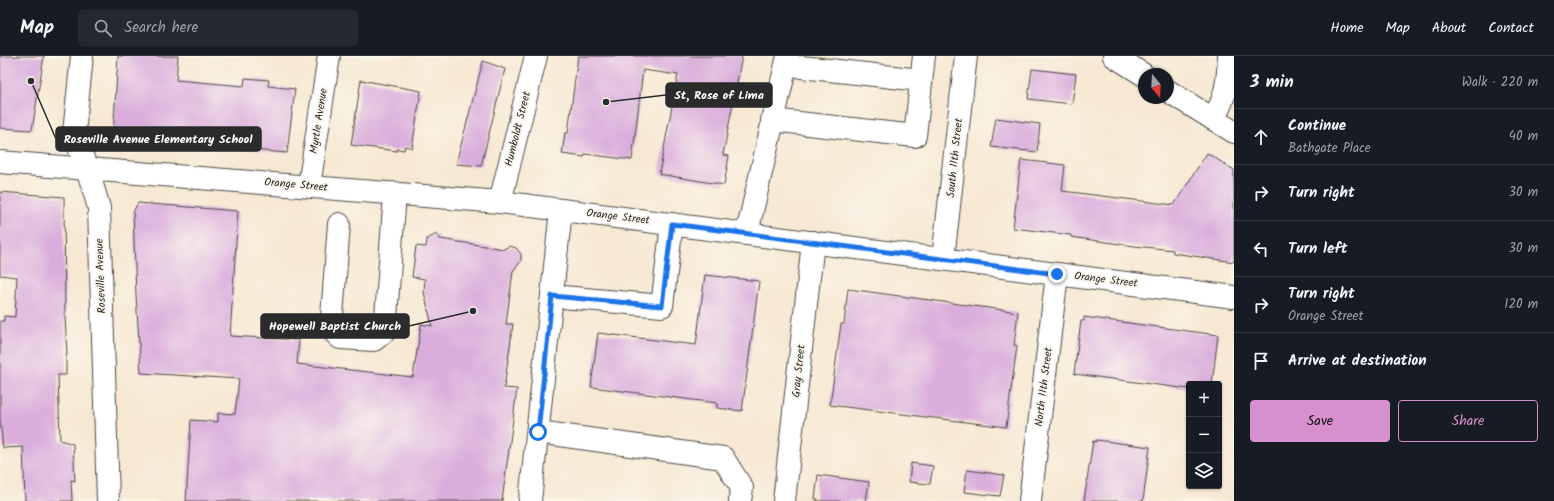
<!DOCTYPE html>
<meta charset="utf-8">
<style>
:root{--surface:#171b24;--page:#242831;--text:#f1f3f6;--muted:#9ea1a6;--line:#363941;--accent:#d690ce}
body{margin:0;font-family:Kalam,sans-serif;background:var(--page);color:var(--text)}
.controls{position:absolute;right:12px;bottom:12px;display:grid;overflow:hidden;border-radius:4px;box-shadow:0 1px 3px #0004}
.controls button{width:36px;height:36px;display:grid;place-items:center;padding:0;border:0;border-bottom:1px solid var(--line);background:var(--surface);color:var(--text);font:20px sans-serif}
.compass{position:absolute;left:1138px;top:12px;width:36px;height:36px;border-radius:50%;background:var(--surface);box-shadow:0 1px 3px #0004;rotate:162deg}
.stop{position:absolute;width:12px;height:12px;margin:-9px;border:3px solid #1a73e8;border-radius:50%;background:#fff}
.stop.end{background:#1a73e8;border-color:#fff;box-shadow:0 1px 4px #0008}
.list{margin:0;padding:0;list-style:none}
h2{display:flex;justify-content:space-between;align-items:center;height:52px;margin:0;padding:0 16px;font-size:17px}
h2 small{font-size:13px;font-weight:400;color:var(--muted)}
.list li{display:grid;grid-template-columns:26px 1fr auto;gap:12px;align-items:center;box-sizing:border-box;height:56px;padding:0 16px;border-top:1px solid var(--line)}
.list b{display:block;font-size:15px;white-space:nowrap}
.list p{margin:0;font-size:13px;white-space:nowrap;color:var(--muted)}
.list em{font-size:13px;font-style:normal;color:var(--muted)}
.actions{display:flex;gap:8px;padding:12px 16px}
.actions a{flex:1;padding:9px 0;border:1px solid var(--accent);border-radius:4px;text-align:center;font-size:14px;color:var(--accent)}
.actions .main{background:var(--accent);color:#111}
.icon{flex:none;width:22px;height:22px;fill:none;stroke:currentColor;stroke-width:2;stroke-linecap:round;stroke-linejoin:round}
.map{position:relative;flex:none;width:1234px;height:445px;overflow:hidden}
header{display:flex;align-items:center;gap:24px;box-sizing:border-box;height:56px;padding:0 20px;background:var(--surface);border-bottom:1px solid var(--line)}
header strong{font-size:19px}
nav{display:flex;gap:22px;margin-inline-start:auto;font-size:14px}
.search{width:280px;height:36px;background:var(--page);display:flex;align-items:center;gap:10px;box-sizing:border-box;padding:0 14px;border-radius:4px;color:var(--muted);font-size:15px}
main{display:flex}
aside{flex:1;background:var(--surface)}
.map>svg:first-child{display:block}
</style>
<header>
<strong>Map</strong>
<div class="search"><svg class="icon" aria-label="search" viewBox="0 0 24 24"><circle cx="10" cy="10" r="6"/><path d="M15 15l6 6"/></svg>Search here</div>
<nav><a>Home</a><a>Map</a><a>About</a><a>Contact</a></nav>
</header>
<main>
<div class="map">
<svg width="1234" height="445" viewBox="0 0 1234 445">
<rect width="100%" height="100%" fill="#fbf7ec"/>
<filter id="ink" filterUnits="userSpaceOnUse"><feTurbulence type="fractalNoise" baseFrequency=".025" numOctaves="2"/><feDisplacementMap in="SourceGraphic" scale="8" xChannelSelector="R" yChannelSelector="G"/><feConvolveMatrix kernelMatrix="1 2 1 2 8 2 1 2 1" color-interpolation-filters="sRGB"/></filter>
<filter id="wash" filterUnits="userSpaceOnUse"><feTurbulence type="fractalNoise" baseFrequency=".012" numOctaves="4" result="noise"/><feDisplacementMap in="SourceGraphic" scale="16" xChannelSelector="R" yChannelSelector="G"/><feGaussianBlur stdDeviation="0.9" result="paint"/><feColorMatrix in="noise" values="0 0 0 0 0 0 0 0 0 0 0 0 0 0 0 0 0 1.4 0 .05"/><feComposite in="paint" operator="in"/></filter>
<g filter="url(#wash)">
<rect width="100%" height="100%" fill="#f7e8d3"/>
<g id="blocks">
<g fill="#daaedc">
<polygon points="0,0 44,0 32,74 0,72"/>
<polygon points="118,0 178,0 176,24 244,30 245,22 269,24 268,30 295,33 287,97 113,82"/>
<polygon points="578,0 742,0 723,99 729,100 724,129 659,118 678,19 643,14 632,104 585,98 584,101 562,98 565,77 568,77"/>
<polygon points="483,5 505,13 481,110 456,108"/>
<polygon points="1032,13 1076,18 1072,48 1028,43"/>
<polygon points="361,24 421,35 412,92 405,90 404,94 397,93 397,95 351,89"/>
<polygon points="996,62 1040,68 1037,96 991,91"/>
<polygon points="1207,97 1234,114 1234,206 1173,197 1173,194 1134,190 1071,181 1071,179 1013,172 1021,104 1065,109 1062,135 1174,149"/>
<polygon points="0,136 64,141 65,260 67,299 66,299 66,319 58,319 60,384 73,388 75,425 71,424 72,445 25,445 23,391 3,392 0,363 0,265 4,265 4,260 15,261 17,221 0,219"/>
<polygon points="138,147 238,155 230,280 299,284 297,308 413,321 421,268 432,270 424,236 425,223 412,221 416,190 426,191 427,183 437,178 440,183 504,193 509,190 516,192 521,198 521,205 513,215 506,268 513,268 504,332 517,333 502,445 186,445 191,364 218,366 218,357 235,358 239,323 141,317 136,239 133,156"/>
<polygon points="705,219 759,225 742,355 717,352 717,347 591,331 598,277 696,289"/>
<polygon points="848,233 1018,256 1014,289 1017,290 1006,371 830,349 841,268 844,268"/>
<polygon points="1084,261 1218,279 1212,328 1189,328 1189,333 1074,318 1081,265 1084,265"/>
<polygon points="1096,384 1150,391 1143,445 1084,445 1093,385 1096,386"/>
<polygon points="911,407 933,410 930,428 909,426"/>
<polygon points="967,414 1004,419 1000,440 964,436"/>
<polygon points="818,419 869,426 866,445 817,445 818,443 815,443"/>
</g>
</g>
</g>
<g filter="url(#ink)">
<use href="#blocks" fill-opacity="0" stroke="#4a4744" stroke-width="1"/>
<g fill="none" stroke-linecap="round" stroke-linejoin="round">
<g stroke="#4a4744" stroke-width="24">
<g id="minor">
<polyline points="82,0 74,77 92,128 99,152 108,445"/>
<polyline points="801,11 921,24"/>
<path d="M1213 63C1226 43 1228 24 1229 0"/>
<polyline points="772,64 915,80 924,0"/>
<polyline points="309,130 329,0"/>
<polyline points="500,146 536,0"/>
<polyline points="339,168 331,273 340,282 374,284 385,275 395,137"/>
<polyline points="747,177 788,0"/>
<polyline points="943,203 966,0"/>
<polyline points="552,240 662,250 672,168"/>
<polyline points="538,376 723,402 742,432 740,445"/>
<polyline points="530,445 561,154"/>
<polyline points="784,445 813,186"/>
<polyline points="1030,445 1057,218"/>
</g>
</g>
<g stroke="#4a4744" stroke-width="24">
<g id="major">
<polyline points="1114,0 1144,19"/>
<polyline points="1168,35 1234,76"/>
<polyline points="0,106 500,146 1234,241"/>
</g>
</g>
<use href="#minor" stroke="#fff" stroke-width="22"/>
<use href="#major" stroke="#fff" stroke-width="22"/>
</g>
</g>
<g fill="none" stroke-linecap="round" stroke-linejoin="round" filter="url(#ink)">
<polyline stroke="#1a73e8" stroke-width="5" points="538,376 552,240 662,250 672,168 1057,218"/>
</g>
<g text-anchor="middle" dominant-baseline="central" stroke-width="4" stroke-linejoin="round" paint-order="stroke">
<g font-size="11" fill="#2b2b2b" stroke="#fbf7ec">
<text transform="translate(319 65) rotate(-81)">Myrtle Avenue</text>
<text transform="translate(518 73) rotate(-76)">Humboldt Street</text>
<text transform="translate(955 102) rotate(-84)">South 11th Street</text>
<text transform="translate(296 129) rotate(5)">Orange Street</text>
<text transform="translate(618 161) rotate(7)">Orange Street</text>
<text transform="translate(101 220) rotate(-92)">Roseville Avenue</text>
<text transform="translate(1106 224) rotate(7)">Orange Street</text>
<text transform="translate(799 315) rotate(-84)">Gray Street</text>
<text transform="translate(1044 331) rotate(-83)">North 11th Street</text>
</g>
</g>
<path fill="none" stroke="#2b2b2b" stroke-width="1.5" d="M606 46L666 39M31 25L56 83M473 255L409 270"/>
<g fill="#2b2b2b" stroke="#fbf7ec" stroke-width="1.5">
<circle cx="606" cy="46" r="4"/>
<circle cx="31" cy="25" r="4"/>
<circle cx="473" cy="255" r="4"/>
</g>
<g fill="#2b2b2b" stroke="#2b2b2b" stroke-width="1.5">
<rect x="666" y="27" width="106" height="24" rx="4"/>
<rect x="56" y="71" width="205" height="24" rx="4"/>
<rect x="261" y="258" width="148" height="24" rx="4"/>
</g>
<g font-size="12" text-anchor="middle" font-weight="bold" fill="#fff">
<text x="719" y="43">St, Rose of Lima</text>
<text x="158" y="87">Roseville Avenue Elementary School</text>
<text x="335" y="274">Hopewell Baptist Church</text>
</g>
</svg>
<div class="controls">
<button>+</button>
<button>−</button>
<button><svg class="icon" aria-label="layers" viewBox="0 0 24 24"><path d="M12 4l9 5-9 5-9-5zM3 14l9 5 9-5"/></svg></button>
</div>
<svg class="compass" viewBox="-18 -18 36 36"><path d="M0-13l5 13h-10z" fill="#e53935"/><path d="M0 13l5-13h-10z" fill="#9ea1a6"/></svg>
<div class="stop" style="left:538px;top:376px"></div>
<div class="stop end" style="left:1057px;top:218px"></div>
</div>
<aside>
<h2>3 min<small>Walk · 220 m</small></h2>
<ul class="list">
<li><svg class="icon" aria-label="ahead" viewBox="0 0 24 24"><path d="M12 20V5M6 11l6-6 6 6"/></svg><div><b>Continue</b><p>Bathgate Place</p></div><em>40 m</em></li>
<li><svg class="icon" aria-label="right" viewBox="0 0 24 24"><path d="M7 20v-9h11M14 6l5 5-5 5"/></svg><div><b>Turn right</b></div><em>30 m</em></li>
<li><svg class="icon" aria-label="left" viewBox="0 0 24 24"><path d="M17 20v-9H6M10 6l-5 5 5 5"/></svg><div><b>Turn left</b></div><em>30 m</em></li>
<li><svg class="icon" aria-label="right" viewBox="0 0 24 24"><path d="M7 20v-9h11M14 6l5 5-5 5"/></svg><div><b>Turn right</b><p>Orange Street</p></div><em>120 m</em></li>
<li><svg class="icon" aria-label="arrive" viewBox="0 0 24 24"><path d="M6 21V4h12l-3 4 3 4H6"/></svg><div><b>Arrive at destination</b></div></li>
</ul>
<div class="actions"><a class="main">Save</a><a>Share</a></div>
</aside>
</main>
